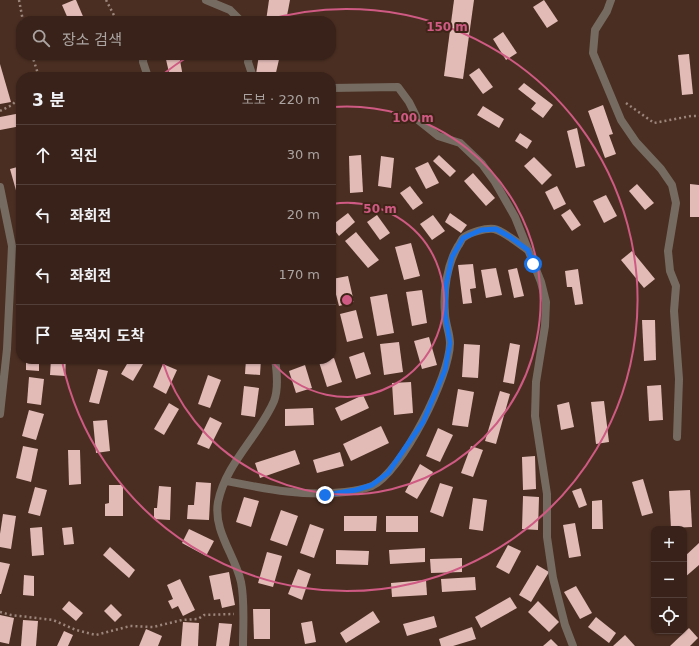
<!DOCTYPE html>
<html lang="ko">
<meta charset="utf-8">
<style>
:root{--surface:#38221a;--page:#3f2a23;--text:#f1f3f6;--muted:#aba4a2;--line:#523f39}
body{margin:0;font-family:"DejaVu Sans","Noto Sans KR",sans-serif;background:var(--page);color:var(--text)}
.controls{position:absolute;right:12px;bottom:12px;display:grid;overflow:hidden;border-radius:8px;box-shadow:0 1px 3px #0004}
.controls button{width:36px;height:36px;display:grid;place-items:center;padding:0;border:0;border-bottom:1px solid var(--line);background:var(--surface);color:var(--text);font:20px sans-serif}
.stop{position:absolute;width:12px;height:12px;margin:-9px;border:3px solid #1a73e8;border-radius:50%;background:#fff}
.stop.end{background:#1a73e8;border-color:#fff;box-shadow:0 1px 4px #0008}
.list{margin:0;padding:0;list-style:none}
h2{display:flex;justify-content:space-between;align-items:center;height:52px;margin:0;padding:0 16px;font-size:17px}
h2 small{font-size:13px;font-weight:400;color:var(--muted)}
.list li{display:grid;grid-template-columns:26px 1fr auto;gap:12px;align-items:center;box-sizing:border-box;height:60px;padding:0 16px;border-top:1px solid var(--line)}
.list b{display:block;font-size:15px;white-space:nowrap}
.list em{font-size:13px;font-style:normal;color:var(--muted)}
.icon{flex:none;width:22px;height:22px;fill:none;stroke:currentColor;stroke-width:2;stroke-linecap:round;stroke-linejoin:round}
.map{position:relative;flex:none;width:699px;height:646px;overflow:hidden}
.search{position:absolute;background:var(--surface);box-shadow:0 1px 3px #0004;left:16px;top:16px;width:320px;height:44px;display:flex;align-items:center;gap:10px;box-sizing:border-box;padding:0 14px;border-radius:16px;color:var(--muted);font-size:15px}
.panel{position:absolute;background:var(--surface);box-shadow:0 1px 3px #0004;left:16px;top:72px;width:320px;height:292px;border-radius:16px}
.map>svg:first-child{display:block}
</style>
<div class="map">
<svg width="699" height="646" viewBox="0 0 699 646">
<rect width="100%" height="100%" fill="#4a2e22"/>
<g fill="#e2bbb7">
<polygon points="74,0 76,0 85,21 69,21 62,5"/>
<polygon points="269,0 290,0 286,21 266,21"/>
<polygon points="454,0 474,0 463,79 444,76"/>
<polygon points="544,0 558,21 547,28 533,7"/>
<polygon points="503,32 517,53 506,60 493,39"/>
<polygon points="689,54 693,94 682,95 678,55"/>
<polygon points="165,55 179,55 183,77 170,77"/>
<polygon points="259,55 280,55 275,77 256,74"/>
<polygon points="0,64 11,102 0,104"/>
<polygon points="479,68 493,87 483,94 469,75"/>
<polygon points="524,83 553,105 543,118 531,109 536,103 518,89"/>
<polygon points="603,105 613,134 609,135 616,154 605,158 588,111"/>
<polygon points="483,106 504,119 499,128 477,115"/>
<polygon points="21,113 21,126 0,130 0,117"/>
<polygon points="577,128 585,166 576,168 567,131"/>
<polygon points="520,133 532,141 527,149 515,141"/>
<polygon points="361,155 363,192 350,193 349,156"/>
<polygon points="439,155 456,171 450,177 433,161"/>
<polygon points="381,156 394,158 391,188 378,186"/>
<polygon points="534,157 552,175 542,185 524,166"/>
<polygon points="428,162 439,183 426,189 415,168"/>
<polygon points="21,166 21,193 17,194 10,169"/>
<polygon points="473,173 495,198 486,206 464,181"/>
<polygon points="637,184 654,203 645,210 629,191"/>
<polygon points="690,184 699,185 699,217 690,217"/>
<polygon points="410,186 423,203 413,210 400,193"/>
<polygon points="557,186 566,204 554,210 545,192"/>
<polygon points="606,195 617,216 604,223 593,201"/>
<polygon points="570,209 581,225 572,231 561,215"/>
<polygon points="348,213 355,222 339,236 331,226"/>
<polygon points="450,213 467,225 461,233 445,222"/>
<polygon points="377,215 390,233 380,240 367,222"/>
<polygon points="433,215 445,231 432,240 420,224"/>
<polygon points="356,232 379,260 368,268 345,241"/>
<polygon points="411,243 420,276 404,280 395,247"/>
<polygon points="632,251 655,279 644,288 621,260"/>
<polygon points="473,264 476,288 470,289 472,303 463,304 458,265"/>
<polygon points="496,268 502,295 486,298 481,270"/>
<polygon points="517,268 524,296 514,298 508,270"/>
<polygon points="578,269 583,304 575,305 572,287 567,287 565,271"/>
<polygon points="348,276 354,302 339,306 332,279"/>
<polygon points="422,290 427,323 412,326 406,292"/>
<polygon points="387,294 394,333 377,336 370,297"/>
<polygon points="356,310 363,338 347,342 340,314"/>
<polygon points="642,320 655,320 656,360 644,361"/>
<polygon points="429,337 437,365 422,369 414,341"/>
<polygon points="399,342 403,372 384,375 380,344"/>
<polygon points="510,343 520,345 514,384 503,382"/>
<polygon points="464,344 480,345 478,378 462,377"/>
<polygon points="364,352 371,374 356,379 349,357"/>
<polygon points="334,358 342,382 327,387 319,362"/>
<polygon points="26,359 39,359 39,371 26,370"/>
<polygon points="51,359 66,359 65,376 50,375"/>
<polygon points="130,359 146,359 133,381 121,374"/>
<polygon points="246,359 261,359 260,375 245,374"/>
<polygon points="163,364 177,370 166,394 153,387"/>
<polygon points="305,365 312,388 296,393 289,371"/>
<polygon points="98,369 108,371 99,404 89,402"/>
<polygon points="208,375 221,380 210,408 198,404"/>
<polygon points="29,377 44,379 41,405 27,403"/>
<polygon points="411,382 413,413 394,415 392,383"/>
<polygon points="661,385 663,420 649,421 647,386"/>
<polygon points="244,386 259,388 255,417 241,415"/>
<polygon points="458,389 474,392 468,427 452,425"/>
<polygon points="500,391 510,394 496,444 485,441"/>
<polygon points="363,395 369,408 341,421 335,408"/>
<polygon points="604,401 609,442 596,444 591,402"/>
<polygon points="569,402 574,427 561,430 557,405"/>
<polygon points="169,403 179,409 164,435 154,429"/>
<polygon points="313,408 314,425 285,426 285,409"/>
<polygon points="29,410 44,414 36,440 22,436"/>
<polygon points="210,417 222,423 209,449 197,444"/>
<polygon points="107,420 110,451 96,453 93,421"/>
<polygon points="381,426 389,443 351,461 343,444"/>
<polygon points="438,428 453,435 440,462 426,456"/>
<polygon points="23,446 38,449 31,482 16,478"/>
<polygon points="471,446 483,450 473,477 461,473"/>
<polygon points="68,450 80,450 81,484 69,485"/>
<polygon points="295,450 300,464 260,478 255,463"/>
<polygon points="340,452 344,466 317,473 313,460"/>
<polygon points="535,456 536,489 523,490 522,457"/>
<polygon points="420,464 433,472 417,499 405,492"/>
<polygon points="643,479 653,513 642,516 632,482"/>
<polygon points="196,482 211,483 209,520 187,519 188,505 194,505"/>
<polygon points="440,483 453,487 443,517 430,512"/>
<polygon points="109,485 123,485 123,516 105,516 105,504 109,503"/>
<polygon points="159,486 171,487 170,520 154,519 154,508 157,508"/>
<polygon points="35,487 47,490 40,516 28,513"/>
<polygon points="581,488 587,505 579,508 572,491"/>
<polygon points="690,490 692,527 671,528 669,491"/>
<polygon points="523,496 539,497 538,530 522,529"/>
<polygon points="244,497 259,501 251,527 236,522"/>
<polygon points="473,498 487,500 483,531 469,529"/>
<polygon points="602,500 603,529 592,529 592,501"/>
<polygon points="281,510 298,516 287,546 270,540"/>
<polygon points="3,514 16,516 11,549 0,547 0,534"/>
<polygon points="344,516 377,516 376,531 344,531"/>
<rect x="386" y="516" width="32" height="16"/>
<polygon points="575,523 581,556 569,558 563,525"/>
<polygon points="310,524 324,529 314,558 300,553"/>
<polygon points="42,527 44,555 32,556 30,528"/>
<polygon points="72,527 74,544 64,545 62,528"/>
<polygon points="189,529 214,541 206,556 182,543"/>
<polygon points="699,543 699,565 684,578 684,557"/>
<polygon points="508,545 521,551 509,574 496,567"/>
<polygon points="110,547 135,570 129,578 103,555"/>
<polygon points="425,548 425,562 390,564 389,550"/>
<polygon points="336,550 369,551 368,565 336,564"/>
<polygon points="267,552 282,556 273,587 258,583"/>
<polygon points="462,558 462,572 431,573 430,559"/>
<polygon points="0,562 10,564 1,594 0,594"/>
<polygon points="537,565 549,572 531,602 519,595"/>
<polygon points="298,569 311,574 302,600 288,594"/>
<polygon points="229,572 235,605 222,608 220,599 214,600 209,576"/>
<polygon points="24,575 34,576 34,596 23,595"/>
<polygon points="475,577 476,590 442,592 441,579"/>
<polygon points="180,579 195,610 183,616 178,606 172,609 168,601 173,599 167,585"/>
<polygon points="426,580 427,595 392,597 391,583"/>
<polygon points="576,586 592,613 580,619 564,592"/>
<polygon points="510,597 517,608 481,628 475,617"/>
<polygon points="69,601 83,613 76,621 62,609"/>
<polygon points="538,601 559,622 549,632 528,612"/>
<polygon points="111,604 122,615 115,622 104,611"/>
<polygon points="253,609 270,609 270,639 254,639"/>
<polygon points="373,611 380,622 346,643 340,633"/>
<polygon points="0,615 14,618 9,644 0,642"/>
<polygon points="434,616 437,627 407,636 403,624"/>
<polygon points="596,617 616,633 609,643 588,627"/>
<polygon points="23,620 38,621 36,646 21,646"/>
<polygon points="312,621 316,642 305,644 301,623"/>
<polygon points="183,622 199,623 198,646 181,646"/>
<polygon points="219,623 232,624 229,646 216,646"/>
<polygon points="472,627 476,639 453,646 441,646 439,639"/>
<polygon points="689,628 698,638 690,646 670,646"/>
<polygon points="146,629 162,636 158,646 139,646"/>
<polygon points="64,631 73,635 68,646 57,646"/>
<polygon points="625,635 635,646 613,646"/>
<polygon points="551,639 558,646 543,646"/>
</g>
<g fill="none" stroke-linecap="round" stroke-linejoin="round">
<g stroke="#9c867c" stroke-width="2.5" stroke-dasharray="2 3" stroke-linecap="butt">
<polyline points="19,0 23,21"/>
<polyline points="106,0 117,21"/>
<polyline points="32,55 39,77"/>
<polyline points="626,103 654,123 691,116 699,116"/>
<polyline points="0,111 12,105 21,96"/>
<polyline points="0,612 11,615 53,620 76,630 96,635 130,626 153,627 182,620 198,619 204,615 234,614"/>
</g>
<g stroke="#766b61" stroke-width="8">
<polyline points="206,0 230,10 241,21"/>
<polyline points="611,0 607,11 595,30 593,53 621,120 636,142 661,169 672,185 676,203 668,251 670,271 676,286 674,311 679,379 677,437"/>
<polyline points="143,55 143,62 148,77"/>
<polyline points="249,55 248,62 253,77"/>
<polyline points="331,88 398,87 409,102 418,120 438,136 460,143 482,164 495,182 515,217 541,282 546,302 545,326 536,382 535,416 547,494 547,537 553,578 565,625 573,646"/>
<polyline points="0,187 12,246 7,349 0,414"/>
<path d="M226 481C266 489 304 497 345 492 354 491 364 489 372 486 402 472 450 376 450 343 450 333 445 323 445 313 443 291 447 265 458 246 460 244 461 240 463 238 470 232 486 228 494 229 504 231 519 244 528 250"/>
<path d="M243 646C243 627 245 601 241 582 235 555 213 531 218 502 226 463 259 436 274 401 279 388 277 372 275 359"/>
</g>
</g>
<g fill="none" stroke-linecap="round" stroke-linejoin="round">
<polyline stroke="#1a73e8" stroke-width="5" points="325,495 356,490 372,485 388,473 423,422 445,370 450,343 445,314 446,285 452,257 463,238 481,230 496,229 510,237 528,250 533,264"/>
</g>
<g fill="none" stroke="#cf5a83" stroke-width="2">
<path d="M332 204A97 97 0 1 1 270 359"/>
<path d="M332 107A194 194 0 1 1 162 360"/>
<path d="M162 75A291 291 0 0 1 189 56M264 21A291 291 0 1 1 62 361"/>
</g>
<circle cx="347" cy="300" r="6" fill="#cf5a83" stroke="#3f2418" stroke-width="2"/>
<g font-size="12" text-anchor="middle" font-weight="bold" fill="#cf5a83" stroke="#3f2418" stroke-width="4" stroke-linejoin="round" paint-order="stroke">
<text x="447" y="31">150 m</text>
<text x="413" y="122">100 m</text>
<text x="380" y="213">50 m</text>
</g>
</svg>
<div class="controls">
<button>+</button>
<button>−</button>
<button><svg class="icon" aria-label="locate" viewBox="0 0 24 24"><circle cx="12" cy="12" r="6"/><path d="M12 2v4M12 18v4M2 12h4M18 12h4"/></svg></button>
</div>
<div class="stop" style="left:533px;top:264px"></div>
<div class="stop end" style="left:325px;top:495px"></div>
<div class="search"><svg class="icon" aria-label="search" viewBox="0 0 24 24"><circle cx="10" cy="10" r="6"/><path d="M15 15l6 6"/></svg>장소 검색</div>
<section class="panel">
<h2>3 분<small>도보 · 220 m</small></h2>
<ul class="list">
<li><svg class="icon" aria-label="ahead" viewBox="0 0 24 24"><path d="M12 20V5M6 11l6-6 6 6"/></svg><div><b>직진</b></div><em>30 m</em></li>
<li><svg class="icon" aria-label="left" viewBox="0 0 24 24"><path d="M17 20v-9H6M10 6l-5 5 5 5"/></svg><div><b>좌회전</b></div><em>20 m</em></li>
<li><svg class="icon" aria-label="left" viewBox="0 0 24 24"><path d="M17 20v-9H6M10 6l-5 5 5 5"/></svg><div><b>좌회전</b></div><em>170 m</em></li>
<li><svg class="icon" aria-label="arrive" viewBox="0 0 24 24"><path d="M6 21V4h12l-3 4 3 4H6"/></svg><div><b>목적지 도착</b></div></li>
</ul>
</section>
</div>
